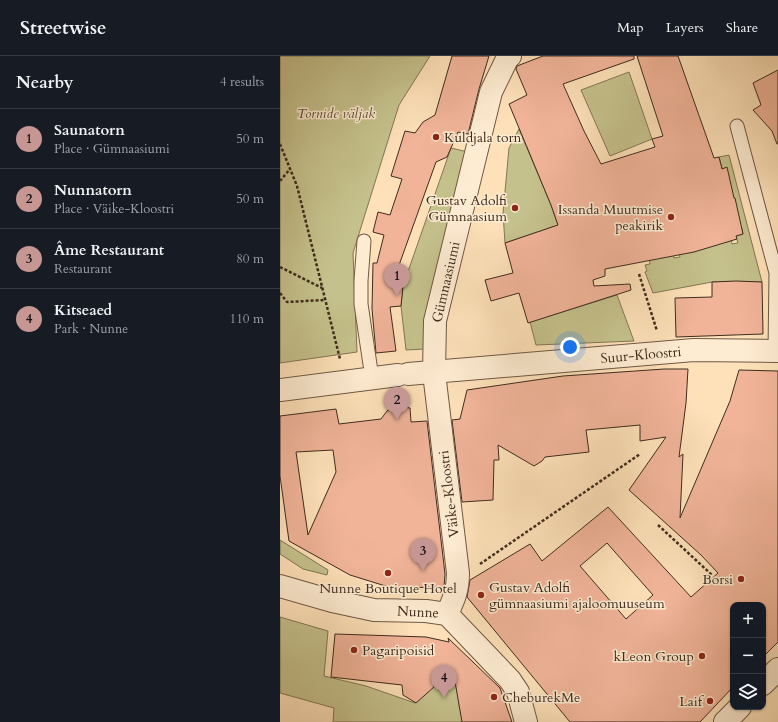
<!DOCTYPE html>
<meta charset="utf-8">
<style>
:root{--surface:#171b24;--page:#242831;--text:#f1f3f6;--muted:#9ea1a6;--line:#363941;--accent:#c59692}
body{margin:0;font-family:Cardo,serif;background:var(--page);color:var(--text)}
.controls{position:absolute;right:12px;bottom:12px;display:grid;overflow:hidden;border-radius:8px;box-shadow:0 1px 3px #0004}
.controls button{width:36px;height:36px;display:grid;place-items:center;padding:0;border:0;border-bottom:1px solid var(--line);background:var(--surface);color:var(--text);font:20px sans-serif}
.you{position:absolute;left:290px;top:291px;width:14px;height:14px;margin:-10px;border:3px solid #fff;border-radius:50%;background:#1a73e8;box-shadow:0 0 0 6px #1a73e833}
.badge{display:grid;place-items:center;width:26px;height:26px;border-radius:50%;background:var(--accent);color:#111;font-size:13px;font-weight:700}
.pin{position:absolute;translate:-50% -33px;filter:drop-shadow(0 1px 2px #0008)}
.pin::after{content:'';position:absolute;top:21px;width:14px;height:12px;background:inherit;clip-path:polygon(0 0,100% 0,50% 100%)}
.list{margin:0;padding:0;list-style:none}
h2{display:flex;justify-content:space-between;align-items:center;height:52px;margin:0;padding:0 16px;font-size:17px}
h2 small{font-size:13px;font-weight:400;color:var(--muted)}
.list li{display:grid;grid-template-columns:26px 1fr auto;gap:12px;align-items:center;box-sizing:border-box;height:60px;padding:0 16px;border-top:1px solid var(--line)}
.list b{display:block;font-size:15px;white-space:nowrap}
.list p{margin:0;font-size:13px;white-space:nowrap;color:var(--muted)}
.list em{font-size:13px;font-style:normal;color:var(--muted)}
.icon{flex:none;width:22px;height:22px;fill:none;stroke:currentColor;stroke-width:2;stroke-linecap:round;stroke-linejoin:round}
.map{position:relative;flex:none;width:498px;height:666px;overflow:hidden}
header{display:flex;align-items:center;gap:24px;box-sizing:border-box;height:56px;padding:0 20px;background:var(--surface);border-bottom:1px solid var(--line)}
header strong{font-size:19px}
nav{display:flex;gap:22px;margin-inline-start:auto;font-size:14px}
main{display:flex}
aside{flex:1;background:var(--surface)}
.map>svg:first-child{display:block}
</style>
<header>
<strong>Streetwise</strong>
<nav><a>Map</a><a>Layers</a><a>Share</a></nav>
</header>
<main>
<aside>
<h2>Nearby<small>4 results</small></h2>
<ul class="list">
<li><span class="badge">1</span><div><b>Saunatorn</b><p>Place · Gümnaasiumi</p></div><em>50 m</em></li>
<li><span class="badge">2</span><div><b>Nunnatorn</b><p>Place · Väike-Kloostri</p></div><em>50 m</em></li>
<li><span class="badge">3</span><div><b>Âme Restaurant</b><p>Restaurant</p></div><em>80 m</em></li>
<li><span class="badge">4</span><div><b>Kitseaed</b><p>Park · Nunne</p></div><em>110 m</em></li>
</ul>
</aside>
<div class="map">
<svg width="498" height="666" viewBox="0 0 498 666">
<rect width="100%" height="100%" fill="#fee1b9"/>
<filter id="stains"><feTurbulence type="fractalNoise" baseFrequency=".005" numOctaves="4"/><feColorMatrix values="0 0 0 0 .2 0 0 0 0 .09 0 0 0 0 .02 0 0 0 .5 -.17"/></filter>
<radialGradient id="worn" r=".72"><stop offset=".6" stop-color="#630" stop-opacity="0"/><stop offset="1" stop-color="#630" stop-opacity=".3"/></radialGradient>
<g fill="#c5c18c" stroke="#827655">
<polygon points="0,0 150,0 119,49 73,197 77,296 0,307"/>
<polygon points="349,16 372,83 330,100 301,34"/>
<polygon points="239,73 271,149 278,169 225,187 223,157 229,92"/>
<polygon points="171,92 188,96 144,293 126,294 121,250 123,230"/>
<polygon points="449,99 482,226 432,226 373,237 365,216 367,215 365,209 370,208 369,202 393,196 394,202 400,201 398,194 451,181 452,188 458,187 456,180 463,178 462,172 458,172 439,101"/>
<polygon points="337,239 354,285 256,289 250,266"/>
<polygon points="0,484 48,514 47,519 23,513 0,498"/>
<polygon points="0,561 48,575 44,620 86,630 135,647 148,636 147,627 170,625 185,636 182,666 53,666 54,652 0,637"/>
</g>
<g fill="#f1b499" stroke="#3f2c1e" fill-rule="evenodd">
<polygon points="172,0 209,0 199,33 188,78 178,76 167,101 156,106 113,226 123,230 121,250 110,251 116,295 96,297 92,253 93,207 97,207 104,179 93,176 98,156 110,159 122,123 111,120 125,75 135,77 143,66 155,59"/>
<polygon points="263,0 354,0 354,3 283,28 304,75 321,108 375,91 372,83 383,80 357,0 398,0 434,102 439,101 442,113 447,111 454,142 455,142 463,178 456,180 457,183 414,196 325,213 325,220 313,224 314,230 350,228 351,234 248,267 239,237 211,245 205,224 233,217 225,187 278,169 271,149 229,48 247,39 236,13 237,10"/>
<polygon points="498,14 498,88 497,88 492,75 473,54 481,49 473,27"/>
<polygon points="456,225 482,226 483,278 396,281 395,242 432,241 432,226"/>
<path d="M384 313H408L406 347 399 401 403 398 400 462 450 345 459 314 498 315V586L483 601V549H453V631L420 666H290L187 541 190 524 250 488 262 505 328 451 411 541 438 517 421 499 349 434 386 381 360 385V369L306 374 309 396 265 401 262 405 254 410 218 389 219 404H214L213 444 182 446 172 364 180 363 187 334 283 320ZM327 487 373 539 346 563 300 510Z"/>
<path d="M116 350 130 352 131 366 147 365 165 518 164 531 112 532 70 519 9 485 0 420V360L56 353 59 368 101 363 107 355ZM53 394 56 416 28 479 16 396Z"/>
<polygon points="55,578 146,581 169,586 168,582 220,632 232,666 182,666 173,614 136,647 123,639 122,629 51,621"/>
</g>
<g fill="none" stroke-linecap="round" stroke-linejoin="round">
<g stroke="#6f5945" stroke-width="15">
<g id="service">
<polyline points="457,70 496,217 495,295"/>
<polyline points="84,185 81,225 81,248 92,322"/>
</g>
</g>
<g stroke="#6f5945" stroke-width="24">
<g id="minor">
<polyline points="128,318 414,294 498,295"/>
<polyline points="0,334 118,319"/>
<polyline points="0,530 52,545 94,554 146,555 167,558 230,624 238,636 246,666"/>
<path d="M167 558C174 543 178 534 178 517L154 317 155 265 211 36 228 1 230 0"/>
<polyline points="483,628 498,613"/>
<polyline points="445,666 460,651"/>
</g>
</g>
<g stroke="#3f2c1e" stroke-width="2.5" stroke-dasharray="3 2" stroke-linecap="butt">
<polyline points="0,88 17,130 60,303"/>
<polyline points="0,125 10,113"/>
<polyline points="0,211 42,232"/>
<polyline points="359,218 377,275"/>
<polyline points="0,237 7,246 45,244"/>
<polyline points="378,469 432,519"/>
<polyline points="200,508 360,398"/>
</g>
<use href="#service" stroke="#feecd2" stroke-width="13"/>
<use href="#minor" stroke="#feecd2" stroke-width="22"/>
</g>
<g fill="#8f2418" stroke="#feecd2" stroke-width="1.5">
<circle cx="156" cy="81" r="4"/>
<circle cx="235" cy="152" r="4"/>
<circle cx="391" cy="161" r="4"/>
<circle cx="108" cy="517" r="4"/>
<circle cx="461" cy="523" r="4"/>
<circle cx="201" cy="539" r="4"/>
<circle cx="74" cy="594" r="4"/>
<circle cx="422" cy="600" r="4"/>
<circle cx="214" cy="641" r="4"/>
<circle cx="430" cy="645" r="4"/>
</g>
<g text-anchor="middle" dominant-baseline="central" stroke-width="3" stroke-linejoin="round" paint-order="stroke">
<g font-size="14" font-style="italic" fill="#60513a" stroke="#feecd2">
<text x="56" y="57">Tornide väljak</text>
</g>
<g font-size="14" fill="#3f2c1e" stroke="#feecd2" text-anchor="end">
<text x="164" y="81" text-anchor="start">Kuldjala torn</text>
<text x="227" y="144">Gustav Adolfi<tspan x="227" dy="16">Gümnaasium</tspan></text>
<text x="383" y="153">Issanda Muutmise<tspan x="383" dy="16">peakirik</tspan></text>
<text x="453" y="523">Borsi</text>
<text x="209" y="531" text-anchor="start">Gustav Adolfi<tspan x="209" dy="16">gümnaasiumi ajaloomuuseum</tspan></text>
<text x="108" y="532" text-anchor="middle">Nunne Boutique Hotel</text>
<text x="82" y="594" text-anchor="start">Pagaripoisid</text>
<text x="414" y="600">kLeon Group</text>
<text x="222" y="641" text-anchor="start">CheburekMe</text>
<text x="422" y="645">Laif</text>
</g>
<g font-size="14" fill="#3f2c1e" stroke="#feecd2">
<text transform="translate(166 226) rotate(-77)">Gümnaasiumi</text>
<text transform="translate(361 299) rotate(-5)">Suur-Kloostri</text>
<text transform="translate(169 438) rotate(-97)">Väike-Kloostri</text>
<text transform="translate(138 556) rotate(3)">Nunne</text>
</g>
</g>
<rect width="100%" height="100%" filter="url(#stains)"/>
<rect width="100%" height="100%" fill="url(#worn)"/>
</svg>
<div class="controls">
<button>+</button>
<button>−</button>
<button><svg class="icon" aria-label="layers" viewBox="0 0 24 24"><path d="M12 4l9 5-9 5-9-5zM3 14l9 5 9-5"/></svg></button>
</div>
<div class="you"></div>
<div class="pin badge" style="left:117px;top:240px">1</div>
<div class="pin badge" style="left:117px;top:364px">2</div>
<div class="pin badge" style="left:143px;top:515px">3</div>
<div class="pin badge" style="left:164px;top:642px">4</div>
</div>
</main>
